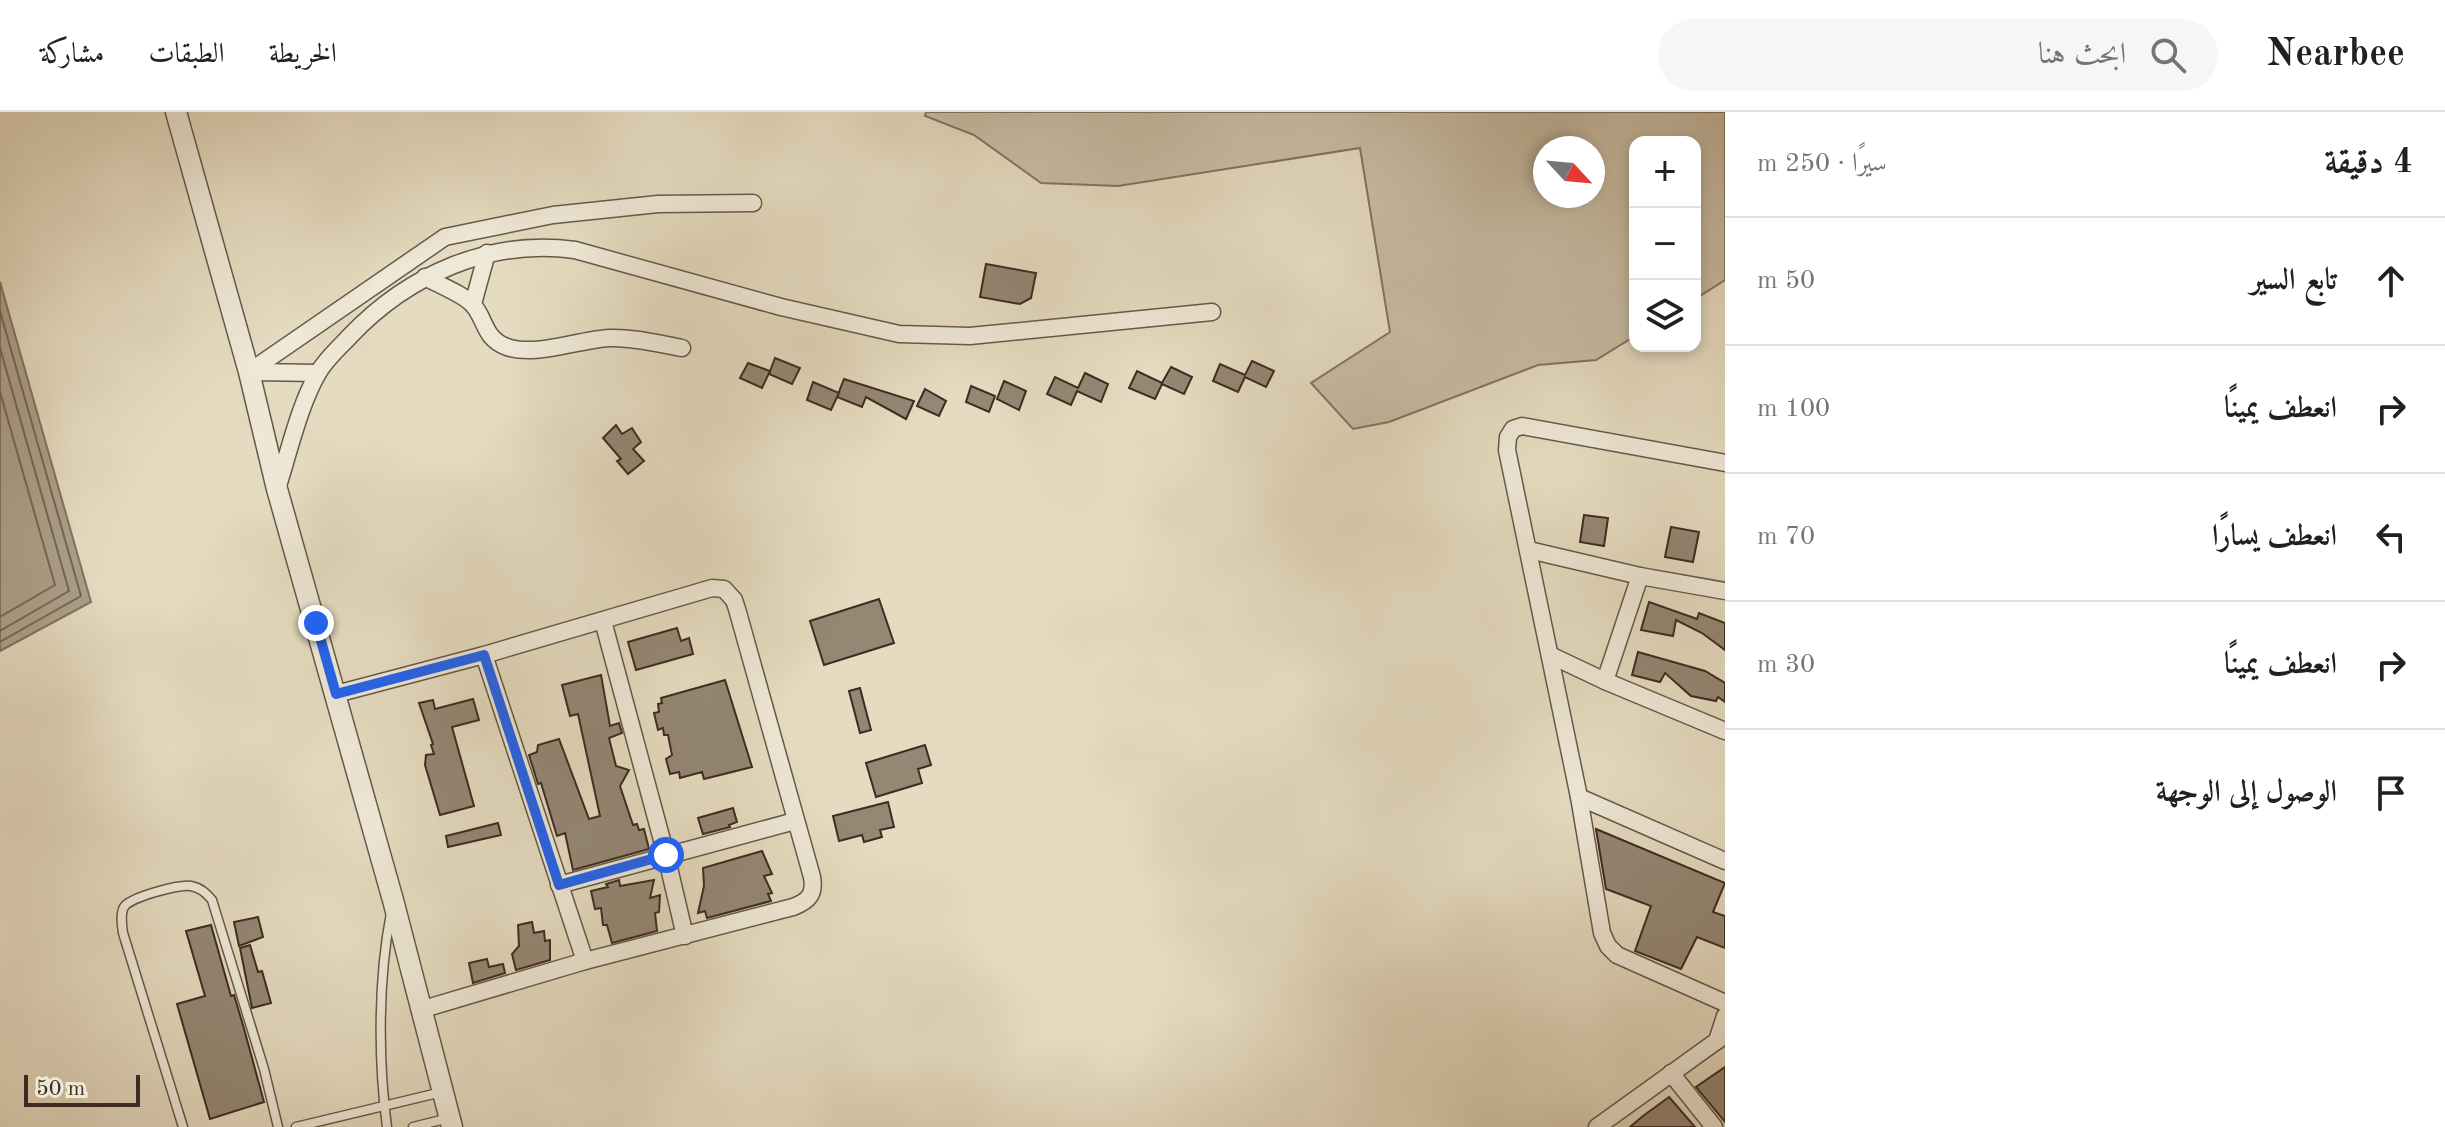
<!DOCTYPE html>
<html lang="ar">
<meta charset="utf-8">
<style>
:root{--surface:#fff;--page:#f6f6f6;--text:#202124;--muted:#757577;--line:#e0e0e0}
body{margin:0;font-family:"Old Standard TT",Amiri,serif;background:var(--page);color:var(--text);direction:rtl}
.controls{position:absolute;right:24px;top:24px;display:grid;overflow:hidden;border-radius:16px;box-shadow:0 4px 12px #0003}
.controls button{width:72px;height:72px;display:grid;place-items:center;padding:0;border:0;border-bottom:2px solid var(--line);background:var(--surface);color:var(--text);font:40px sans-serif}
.compass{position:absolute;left:1533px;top:24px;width:72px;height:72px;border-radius:50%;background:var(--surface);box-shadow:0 4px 12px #0003;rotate:116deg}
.scale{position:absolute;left:24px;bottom:20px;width:116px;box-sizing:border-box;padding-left:8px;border:4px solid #3d2c22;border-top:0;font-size:22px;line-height:28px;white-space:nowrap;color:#3d2c22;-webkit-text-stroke:6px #eee8d6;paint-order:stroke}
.stop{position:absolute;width:24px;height:24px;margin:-18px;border:6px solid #2563eb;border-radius:50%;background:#fff}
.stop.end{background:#2563eb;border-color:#fff;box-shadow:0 2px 8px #0008}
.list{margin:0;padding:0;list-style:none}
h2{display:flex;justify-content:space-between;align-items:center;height:104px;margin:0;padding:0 32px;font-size:34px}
h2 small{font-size:26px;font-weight:400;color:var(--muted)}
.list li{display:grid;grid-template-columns:52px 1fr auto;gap:24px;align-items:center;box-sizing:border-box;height:128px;padding:0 32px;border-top:2px solid var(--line)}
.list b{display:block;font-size:30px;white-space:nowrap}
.list em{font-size:26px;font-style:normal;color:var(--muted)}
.icon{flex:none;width:44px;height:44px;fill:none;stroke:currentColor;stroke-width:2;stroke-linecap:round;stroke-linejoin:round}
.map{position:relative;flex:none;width:1725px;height:1015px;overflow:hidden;direction:ltr}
header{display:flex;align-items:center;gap:48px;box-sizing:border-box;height:112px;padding:0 40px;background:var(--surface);border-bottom:2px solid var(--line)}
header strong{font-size:38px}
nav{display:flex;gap:44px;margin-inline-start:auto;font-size:28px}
.search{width:560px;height:72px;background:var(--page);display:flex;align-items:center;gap:20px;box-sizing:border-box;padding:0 28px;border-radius:44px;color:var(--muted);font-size:30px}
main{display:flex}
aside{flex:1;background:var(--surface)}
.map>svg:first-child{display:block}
</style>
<header>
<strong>Nearbee</strong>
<div class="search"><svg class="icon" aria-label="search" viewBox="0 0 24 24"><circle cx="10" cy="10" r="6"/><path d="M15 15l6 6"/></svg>ابحث هنا</div>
<nav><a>الخريطة</a><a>الطبقات</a><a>مشاركة</a></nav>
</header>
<main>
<aside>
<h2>4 دقيقة<small>سيرًا · 250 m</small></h2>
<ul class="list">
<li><svg class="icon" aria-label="ahead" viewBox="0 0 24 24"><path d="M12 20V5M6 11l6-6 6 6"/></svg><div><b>تابع السير</b></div><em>50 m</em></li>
<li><svg class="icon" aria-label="right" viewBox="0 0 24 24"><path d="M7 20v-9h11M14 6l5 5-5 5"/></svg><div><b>انعطف يمينًا</b></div><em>100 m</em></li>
<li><svg class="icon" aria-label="left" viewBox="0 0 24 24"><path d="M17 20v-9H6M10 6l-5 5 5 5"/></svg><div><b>انعطف يسارًا</b></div><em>70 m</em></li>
<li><svg class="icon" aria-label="right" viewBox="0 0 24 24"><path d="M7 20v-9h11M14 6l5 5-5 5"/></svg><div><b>انعطف يمينًا</b></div><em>30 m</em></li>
<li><svg class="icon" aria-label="arrive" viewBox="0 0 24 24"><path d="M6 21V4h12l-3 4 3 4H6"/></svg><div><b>الوصول إلى الوجهة</b></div></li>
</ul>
</aside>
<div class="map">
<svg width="1725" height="1015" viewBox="0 0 1725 1015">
<rect width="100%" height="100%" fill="#e5dbc0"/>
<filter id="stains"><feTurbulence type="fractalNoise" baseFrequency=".0025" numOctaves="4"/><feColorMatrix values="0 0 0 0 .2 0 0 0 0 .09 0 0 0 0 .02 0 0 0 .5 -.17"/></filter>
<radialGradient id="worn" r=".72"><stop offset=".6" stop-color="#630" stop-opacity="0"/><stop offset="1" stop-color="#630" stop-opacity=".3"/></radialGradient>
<path fill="#c8bda5" stroke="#827464" stroke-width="2" fill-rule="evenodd" d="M926 0H1725V168L1695 187V30H1635V224L1596 248 1538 253 1389 310 1353 317 1311 271 1390 220 1360 36 1118 74 1041 71 974 23 925 4ZM1545 36H1593V84H1545Z"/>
<polygon fill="#aca08a" stroke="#807260" stroke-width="2" points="0,170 91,490 0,539"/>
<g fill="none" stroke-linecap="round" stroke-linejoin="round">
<g stroke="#746656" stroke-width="2">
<polyline points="0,199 81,484 0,530"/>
<polyline points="0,236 69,479 0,519"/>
<polyline points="0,280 55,473 0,505"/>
</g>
</g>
<g fill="#948774" stroke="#3d2c22" stroke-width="2">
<polygon points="986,152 1036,161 1031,186 1020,192 980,185"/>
<polygon points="775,246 800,256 792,272 769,262"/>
<polygon points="1252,249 1274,259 1266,275 1245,265 1238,280 1213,269 1220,252 1245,263"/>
<polygon points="748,251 770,259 762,276 740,266"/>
<polygon points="1171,255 1192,265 1184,282 1162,272 1155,287 1129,276 1137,259 1162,271"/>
<polygon points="1085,261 1108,272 1101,290 1077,279 1071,293 1047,282 1055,265 1078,276"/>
<polygon points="844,267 914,289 906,307 866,285 862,295 837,285"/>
<polygon points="1004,269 1026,279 1019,298 997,287"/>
<polygon points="813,270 839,281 831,298 807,288"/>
<polygon points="971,274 995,284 989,300 966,290"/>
<polygon points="925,277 946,289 939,304 917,294"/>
<polygon points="616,313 622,322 632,316 641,330 633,337 644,349 628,362 617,349 621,347 603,326"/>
<polygon points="1584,403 1608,406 1604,434 1580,430"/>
<polygon points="1671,415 1699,420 1693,450 1665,445"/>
<polygon points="879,487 894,531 824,553 810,509"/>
<polygon points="1649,490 1697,507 1699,501 1725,511 1725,538 1702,521 1676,508 1673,524 1641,518"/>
<polygon points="677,516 681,529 689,526 693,542 636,558 628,530"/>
<polygon points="1638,540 1705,559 1725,571 1725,590 1718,585 1716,589 1691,584 1665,561 1660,570 1632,563"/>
<polygon points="601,563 610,614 619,611 622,621 609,626 616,654 629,658 620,674 633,713 637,712 639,718 644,717 649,737 573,758 565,721 557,724 541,671 538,672 529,643 537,640 538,633 559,627 589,707 600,704 578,602 570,604 562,573"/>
<polygon points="725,568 752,655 704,667 702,660 680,666 679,660 670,662 666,647 672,643 668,623 664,623 663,616 658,618 654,601 659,600 658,592 662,591 661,586"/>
<polygon points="860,576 871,618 860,621 849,579"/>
<polygon points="473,587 479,608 452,615 474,694 440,703 425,653 426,643 434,642 431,633 433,632 419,591 433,588 435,597"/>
<polygon points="925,633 931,653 918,657 922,671 876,685 866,651"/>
<polygon points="888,690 894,715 880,718 882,725 864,730 862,723 839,729 833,704"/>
<polygon points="733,696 737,710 729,713 730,715 703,722 698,706"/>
<polygon points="498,711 501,723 448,735 446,724"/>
<polygon points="1596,717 1725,771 1713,800 1725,804 1725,836 1697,825 1681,857 1635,839 1651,794 1606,777"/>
<polygon points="762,739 772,762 764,764 772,781 768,782 771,789 707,806 705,799 698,801 704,774 703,756"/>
<polygon points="619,768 620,774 654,768 650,786 660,783 659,800 655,801 657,819 612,831 607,813 603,813 601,796 595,797 591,779 608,775 606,772"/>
<polygon points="258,805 263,825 239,834 234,810"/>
<polygon points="532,810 534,821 544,819 545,829 550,828 550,848 516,858 512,842 519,834 518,813"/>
<polygon points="211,813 231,884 234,883 243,913 264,990 210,1007 177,892 205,884 186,819"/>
<polygon points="250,833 258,860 262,859 271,891 252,896 240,836"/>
<polygon points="487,847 489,855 503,852 505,861 473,871 469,851"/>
<polygon points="1725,955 1725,1010 1696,975"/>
<polygon points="1669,985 1695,1015 1630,1015 1643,1004"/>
</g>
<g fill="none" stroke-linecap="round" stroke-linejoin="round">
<g stroke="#67584a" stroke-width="11">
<g id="service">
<path d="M183 1015 123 821C122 813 120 802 124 795 130 785 180 772 191 774 201 776 206 781 212 788L264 957 278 1015"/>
<polyline points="296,1015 442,980"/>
<path d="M387 1015C378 948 378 867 391 801"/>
<polyline points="413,1015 449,1006"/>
</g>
</g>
<g stroke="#67584a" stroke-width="19">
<g id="minor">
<path d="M425 165C437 172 465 183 473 193 486 207 483 226 507 235 536 245 577 228 609 226 634 225 659 232 682 236"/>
<polyline points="473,192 487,141"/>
<polyline points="249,260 445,125 553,103 658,92 753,91"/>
<polyline points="249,260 318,261"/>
<polyline points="1725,351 1522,314 1513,317 1508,325 1507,338 1579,685 1602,821 1608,834 1617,843 1725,891"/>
<path d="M277 377C289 340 299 294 318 261 326 247 339 236 350 224 408 163 490 126 575 138L781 195 899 222 970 224 1212 200"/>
<polyline points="1529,438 1640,464 1725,479"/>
<polyline points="603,509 666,743 685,824"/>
<polyline points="484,543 585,849"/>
<polyline points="1550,543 1605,569 1725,619"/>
<polyline points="1605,569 1640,464"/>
<path d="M336 582 484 543 712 476 724 477 734 488 737 497 812 765C815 782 809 789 793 795L585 849 420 898"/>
<polyline points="1579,685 1725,749"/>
<polyline points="559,773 795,709"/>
<polyline points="1717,929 1725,904"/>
<polyline points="1671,961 1714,1015"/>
<polyline points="1597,1015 1725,923"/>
</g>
</g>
<g stroke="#67584a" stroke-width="23">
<polyline id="tertiary" points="176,0 249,260 277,377 393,788 452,1015"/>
</g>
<use href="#service" stroke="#eee8d6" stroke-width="8"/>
<use href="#minor" stroke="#eee8d6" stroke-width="16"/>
<use href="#tertiary" stroke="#eee8d6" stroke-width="20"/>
</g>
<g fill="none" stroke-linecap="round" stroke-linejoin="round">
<polyline stroke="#2563eb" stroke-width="10" points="316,511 336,582 484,543 559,773 666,743"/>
</g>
<rect width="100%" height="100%" filter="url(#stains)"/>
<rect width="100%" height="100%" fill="url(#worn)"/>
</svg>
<div class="controls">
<button>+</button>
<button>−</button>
<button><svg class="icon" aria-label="layers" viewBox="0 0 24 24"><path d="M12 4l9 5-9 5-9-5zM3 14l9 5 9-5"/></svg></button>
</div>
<svg class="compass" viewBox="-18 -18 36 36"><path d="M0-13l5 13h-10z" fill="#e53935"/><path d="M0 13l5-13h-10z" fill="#757577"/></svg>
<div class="scale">50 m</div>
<div class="stop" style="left:666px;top:743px"></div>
<div class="stop end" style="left:316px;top:511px"></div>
</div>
</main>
